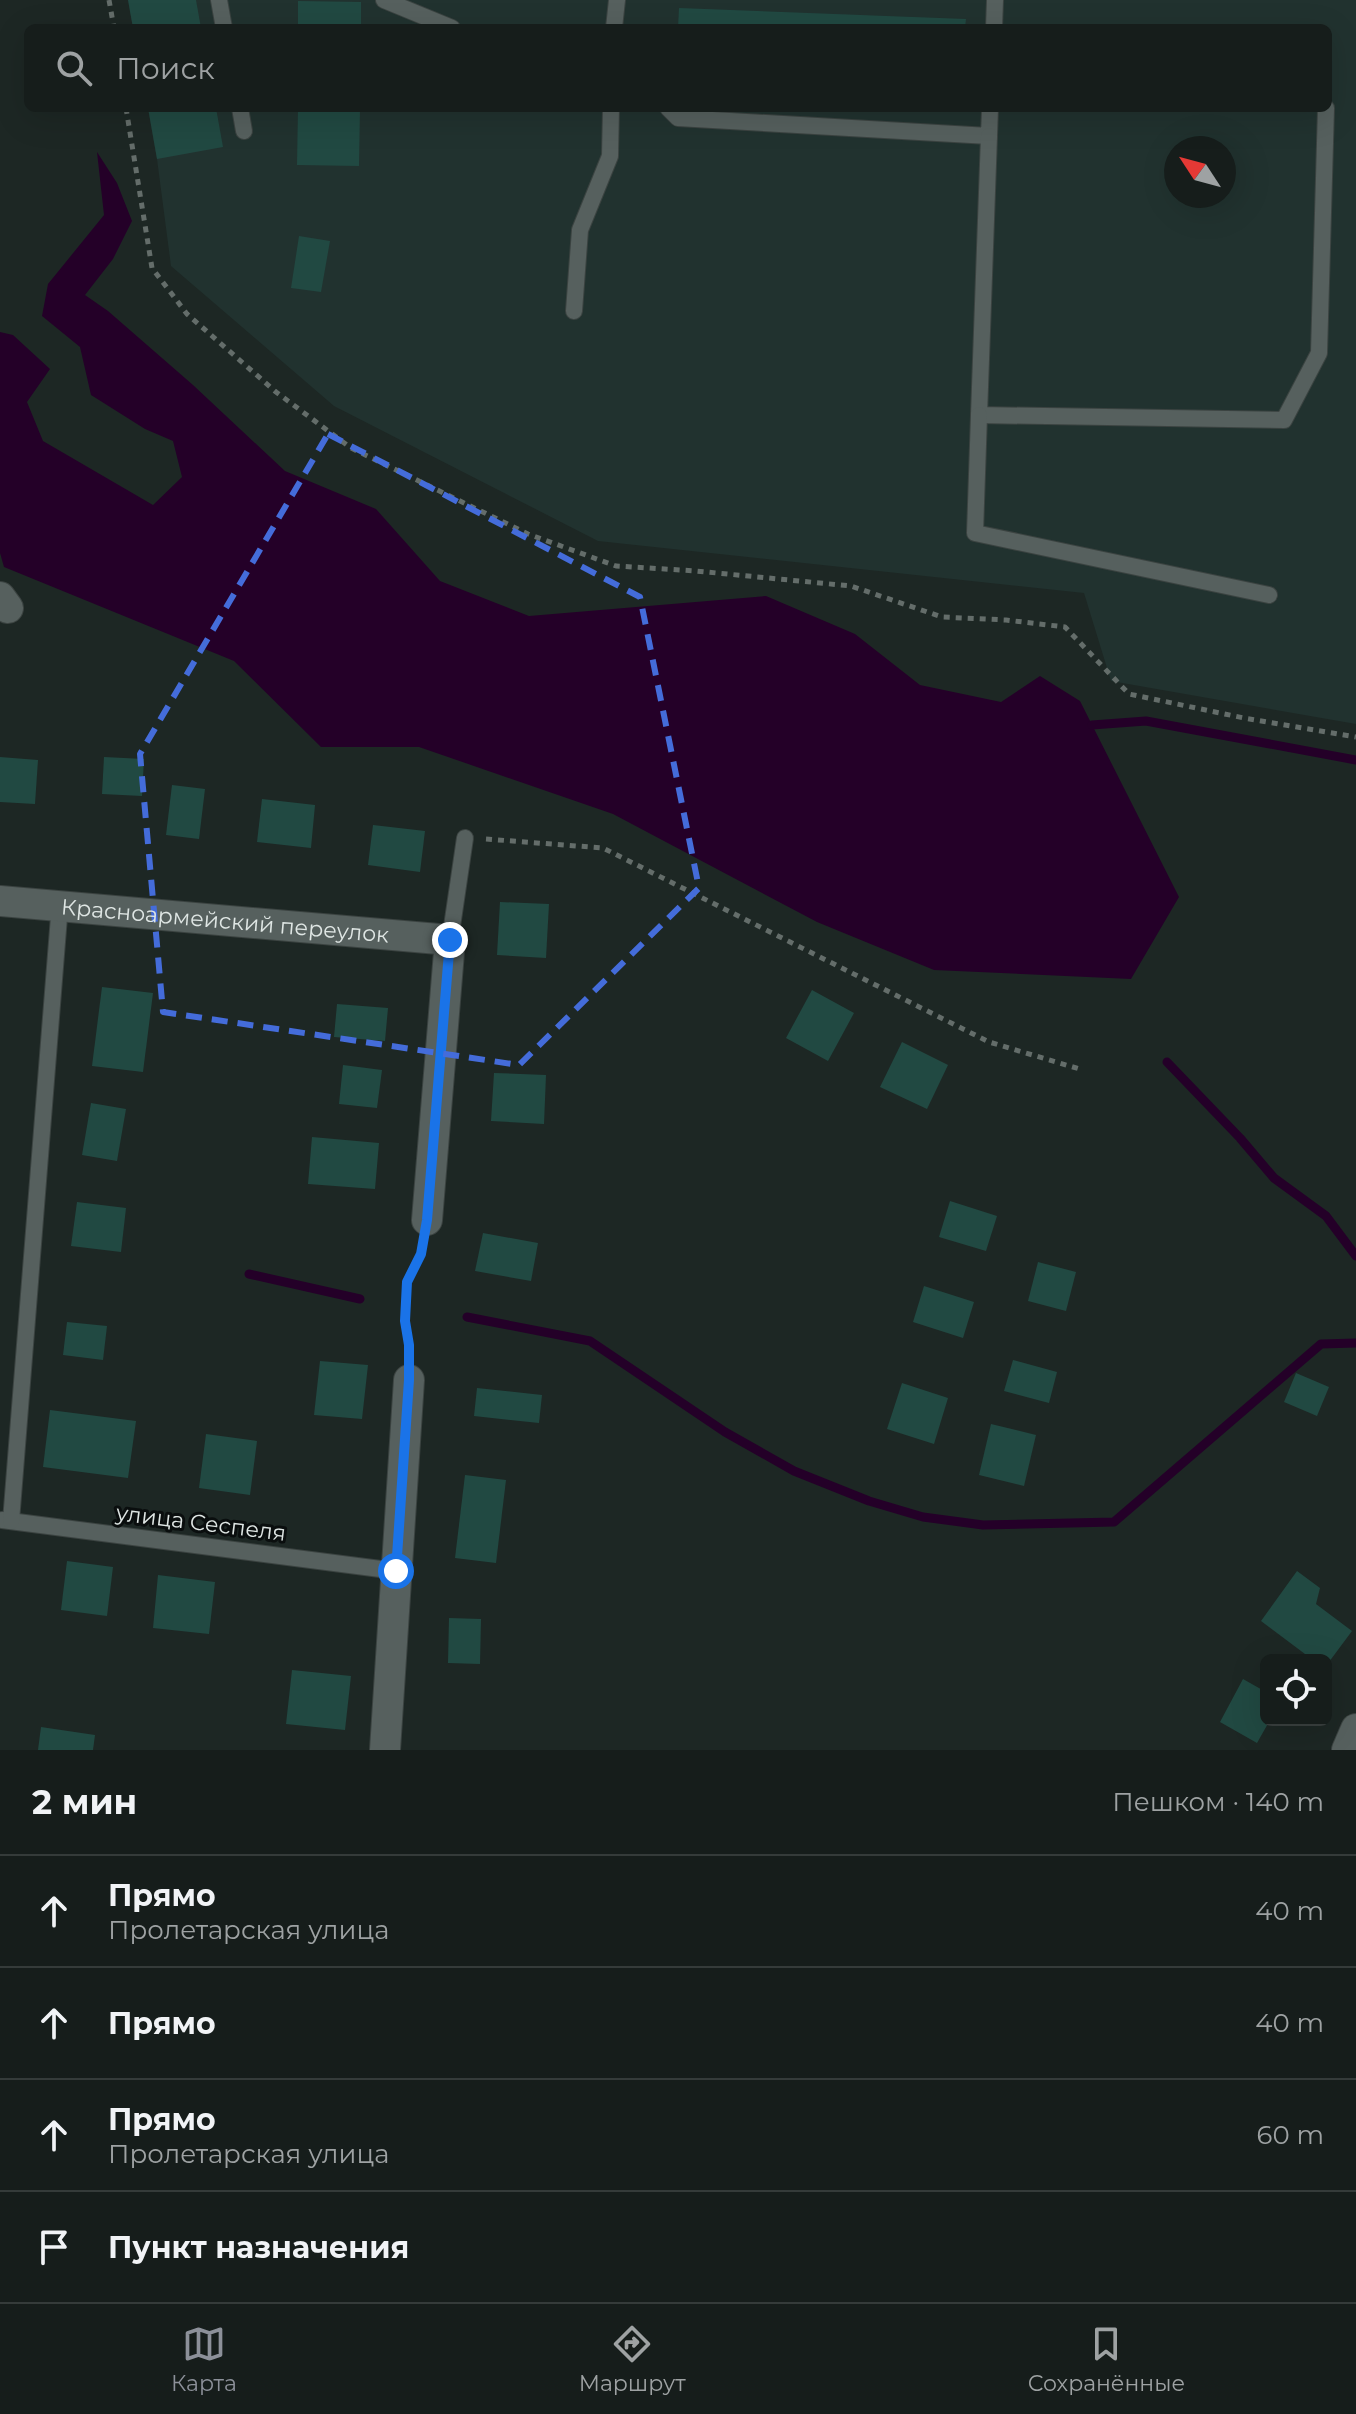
<!DOCTYPE html>
<html lang="ru">
<meta charset="utf-8">
<style>
:root{--surface:#161d1b;--page:#1f2624;--text:#f1f3f6;--muted:#9ea2a3;--line:#353b3a;--accent:#8c9099}
body{margin:0;font-family:Montserrat,sans-serif;background:var(--page);color:var(--text)}
.controls{position:absolute;right:24px;bottom:24px;display:grid;overflow:hidden;border-radius:12px;box-shadow:0 8px 32px #0002}
.controls button{width:72px;height:72px;display:grid;place-items:center;padding:0;border:0;border-bottom:2px solid var(--line);background:var(--surface);color:var(--text);font:40px sans-serif}
.compass{position:absolute;left:1164px;top:136px;width:72px;height:72px;border-radius:50%;background:var(--surface);box-shadow:0 8px 32px #0002;rotate:306deg}
.stop{position:absolute;width:24px;height:24px;margin:-18px;border:6px solid #1a73e8;border-radius:50%;background:#fff}
.stop.end{background:#1a73e8;border-color:#fff;box-shadow:0 2px 8px #0008}
.list{margin:0;padding:0;list-style:none}
h2{display:flex;justify-content:space-between;align-items:center;height:104px;margin:0;padding:0 32px;font-size:34px}
h2 small{font-size:26px;font-weight:400;color:var(--muted)}
.list li{display:grid;grid-template-columns:52px 1fr auto;gap:24px;align-items:center;box-sizing:border-box;height:112px;padding:0 32px;border-top:2px solid var(--line)}
.list b{display:block;font-size:30px;white-space:nowrap}
.list p{margin:0;font-size:26px;white-space:nowrap;color:var(--muted)}
.list em{font-size:26px;font-style:normal;color:var(--muted)}
.icon{flex:none;width:44px;height:44px;fill:none;stroke:currentColor;stroke-width:2;stroke-linecap:round;stroke-linejoin:round}
.map{position:relative;flex:none;width:1356px;height:1750px;overflow:hidden}
.search{position:absolute;background:var(--surface);box-shadow:0 8px 32px #0002;left:24px;right:24px;top:24px;height:88px;display:flex;align-items:center;gap:20px;box-sizing:border-box;padding:0 28px;border-radius:12px;color:var(--muted);font-size:30px}
.sheet{height:552px;background:var(--surface)}
nav{display:flex;justify-content:space-around;align-items:center;box-sizing:border-box;height:112px;border-top:2px solid var(--line);background:var(--surface);font-size:22px;color:var(--muted)}
nav a{display:grid;justify-items:center;gap:4px}
nav .on{color:var(--accent)}
.map>svg:first-child{display:block}
</style>
<div class="map">
<svg width="1356" height="1750" viewBox="0 0 1356 1750">
<rect width="100%" height="100%" fill="#1d2724"/>
<path fill="#21322f" fill-rule="evenodd" d="M128 0H1356V724L1111 681 1084 593 598 541 334 406 171 266 157 159 148 108H1328V28H133ZM1176 148H1224V196H1176Z"/>
<polygon fill="#240028" points="97,152 117,183 132,221 113,259 85,295 108,311 193,385 285,471 376,509 440,581 529,616 766,596 855,634 920,685 1001,702 1040,676 1080,701 1179,897 1131,979 934,970 817,922 613,814 419,747 321,747 234,661 4,567 0,553 0,332 13,335 50,369 27,402 43,441 153,505 182,477 173,441 145,429 91,395 80,347 42,316 48,284 104,215"/>
<g fill="none" stroke-linecap="round" stroke-linejoin="round">
<g stroke="#240028" stroke-width="9">
<polyline points="1092,725 1146,721 1356,760"/>
<polyline points="1167,1062 1240,1138 1274,1178 1326,1216 1356,1256"/>
<polyline points="249,1274 360,1299"/>
<polyline points="467,1317 590,1341 725,1432 794,1471 869,1501 923,1517 983,1525 1114,1522 1321,1344 1356,1343"/>
</g>
</g>
<g fill="#214942">
<polygon points="128,0 196,0 201,28 133,28"/>
<polygon points="298,1 361,2 361,28 298,28"/>
<polygon points="679,8 966,19 965,28 678,28"/>
<polygon points="148,108 216,108 223,147 157,159"/>
<polygon points="298,108 360,108 359,166 297,165"/>
<polygon points="299,236 330,241 321,292 291,288"/>
<polygon points="0,757 38,760 35,804 0,802"/>
<polygon points="104,757 144,759 142,796 102,794"/>
<polygon points="172,785 205,789 199,839 166,835"/>
<polygon points="262,799 315,805 311,848 257,842"/>
<polygon points="373,825 425,831 420,872 368,865"/>
<polygon points="500,902 549,904 546,958 497,955"/>
<polygon points="102,987 153,993 143,1072 92,1066"/>
<polygon points="812,990 854,1013 828,1061 786,1038"/>
<polygon points="337,1004 388,1008 385,1041 334,1037"/>
<polygon points="902,1042 948,1065 927,1109 880,1087"/>
<polygon points="343,1065 382,1070 377,1108 339,1104"/>
<polygon points="494,1073 546,1075 544,1124 491,1121"/>
<polygon points="91,1103 126,1109 117,1161 82,1155"/>
<polygon points="312,1137 379,1143 375,1189 308,1184"/>
<polygon points="950,1201 997,1216 986,1251 939,1237"/>
<polygon points="77,1202 126,1208 121,1252 71,1246"/>
<polygon points="483,1233 538,1243 531,1281 475,1271"/>
<polygon points="1038,1262 1076,1272 1066,1311 1028,1301"/>
<polygon points="924,1286 974,1302 963,1338 913,1322"/>
<polygon points="67,1322 107,1326 103,1360 63,1355"/>
<polygon points="1013,1360 1057,1372 1049,1403 1004,1391"/>
<polygon points="320,1361 368,1365 362,1419 314,1415"/>
<polygon points="1296,1373 1329,1387 1317,1416 1284,1402"/>
<polygon points="902,1383 948,1398 934,1444 887,1429"/>
<polygon points="477,1388 542,1395 539,1423 474,1416"/>
<polygon points="50,1410 136,1421 128,1478 43,1467"/>
<polygon points="991,1424 1036,1435 1024,1486 979,1475"/>
<polygon points="206,1434 257,1441 250,1495 199,1488"/>
<polygon points="465,1475 506,1480 496,1563 455,1558"/>
<polygon points="67,1561 113,1567 107,1616 61,1610"/>
<polygon points="1297,1571 1320,1588 1316,1604 1352,1631 1326,1666 1326,1660 1313,1660 1261,1621"/>
<polygon points="158,1575 215,1582 209,1634 153,1628"/>
<polygon points="449,1618 481,1619 480,1664 448,1663"/>
<polygon points="292,1670 351,1676 345,1730 286,1724"/>
<polygon points="1243,1679 1266,1692 1266,1720 1270,1720 1257,1743 1220,1722"/>
<polygon points="41,1727 95,1735 93,1750 38,1750"/>
</g>
<g fill="none" stroke-linecap="round" stroke-linejoin="round">
<g stroke="#3b4341" stroke-width="18">
<g id="lane">
<polyline points="219,0 224,28"/>
<polyline points="384,0 452,28"/>
<polyline points="614,28 617,0"/>
<polyline points="994,28 995,0"/>
<polyline points="240,108 244,131"/>
<polyline points="668,108 678,118 989,136 990,108"/>
<polyline points="989,136 979,415 1284,420 1319,353 1326,108"/>
<polyline points="574,311 580,230 610,156 611,108"/>
<polyline points="979,415 975,533 1269,595"/>
<polyline points="450,940 465,838"/>
<polyline points="2,1520 396,1571"/>
<polyline points="11,1521 60,904"/>
</g>
</g>
<g stroke="#3b4341" stroke-width="32">
<g id="street">
<polyline points="0,597 8,608"/>
<path id="s1" d="M0 901 450 940 427 1220"/>
<polyline points="385,1750 409,1380"/>
<polyline points="1347,1750 1356,1729"/>
</g>
</g>
<g stroke="#646d6a" stroke-width="5" stroke-dasharray="6 6" stroke-linecap="butt">
<polyline points="109,0 114,28"/>
<polyline points="126,108 152,268 187,314 276,392 351,448 528,534 616,566 696,571 851,586 942,617 1006,620 1065,627 1129,694 1244,718 1356,737"/>
<polyline points="486,839 603,848 989,1042 1083,1070"/>
<polyline points="409,1351 405,1321 407,1282 422,1249"/>
</g>
<use href="#lane" stroke="#56605e" stroke-width="16"/>
<use href="#street" stroke="#56605e" stroke-width="30"/>
</g>
<g fill="none" stroke-linecap="round" stroke-linejoin="round">
<polyline stroke="#1a73e8" stroke-width="10" points="396,1571 409,1380 409,1345 405,1321 407,1282 421,1254 427,1220 450,940"/>
</g>
<path fill="none" stroke="#446cda" stroke-width="6" stroke-dasharray="16 10" stroke-linejoin="round" d="M328 434 640 597 699 888 519 1065 163 1012 140 754Z"/>
<g text-anchor="middle" dominant-baseline="central" stroke-width="6" stroke-linejoin="round" paint-order="stroke">
<g font-size="22" fill="#dfe6e4" stroke="#0a0e0e">
<text stroke="none"><textPath href="#s1" startOffset="226">Красноармейский переулок</textPath></text>
<text transform="translate(201 1523) rotate(7)">улица Сеспеля</text>
</g>
</g>
</svg>
<div class="controls">
<button><svg class="icon" aria-label="locate" viewBox="0 0 24 24"><circle cx="12" cy="12" r="6"/><path d="M12 2v4M12 18v4M2 12h4M18 12h4"/></svg></button>
</div>
<svg class="compass" viewBox="-18 -18 36 36"><path d="M0-13l5 13h-10z" fill="#e53935"/><path d="M0 13l5-13h-10z" fill="#9ea2a3"/></svg>
<div class="stop" style="left:396px;top:1571px"></div>
<div class="stop end" style="left:450px;top:940px"></div>
<div class="search"><svg class="icon" aria-label="search" viewBox="0 0 24 24"><circle cx="10" cy="10" r="6"/><path d="M15 15l6 6"/></svg>Поиск</div>
</div>
<section class="sheet">
<h2>2 мин<small>Пешком · 140 m</small></h2>
<ul class="list">
<li><svg class="icon" aria-label="ahead" viewBox="0 0 24 24"><path d="M12 20V5M6 11l6-6 6 6"/></svg><div><b>Прямо</b><p>Пролетарская улица</p></div><em>40 m</em></li>
<li><svg class="icon" aria-label="ahead" viewBox="0 0 24 24"><path d="M12 20V5M6 11l6-6 6 6"/></svg><div><b>Прямо</b></div><em>40 m</em></li>
<li><svg class="icon" aria-label="ahead" viewBox="0 0 24 24"><path d="M12 20V5M6 11l6-6 6 6"/></svg><div><b>Прямо</b><p>Пролетарская улица</p></div><em>60 m</em></li>
<li><svg class="icon" aria-label="arrive" viewBox="0 0 24 24"><path d="M6 21V4h12l-3 4 3 4H6"/></svg><div><b>Пункт назначения</b></div></li>
</ul>
</section>
<nav>
<a class="on"><svg class="icon" aria-label="map" viewBox="0 0 24 24"><path d="M3 6l6-2 6 2 6-2v14l-6 2-6-2-6 2zM9 4v14M15 6v14"/></svg>Карта</a>
<a><svg class="icon" aria-label="directions" viewBox="0 0 24 24"><path d="M12 3l9 9-9 9-9-9zM9 14v-3h6M13 9l2 2-2 2"/></svg>Маршрут</a>
<a><svg class="icon" aria-label="saved" viewBox="0 0 24 24"><path d="M7 4h10v16l-5-4-5 4z"/></svg>Сохранённые</a>
</nav>
